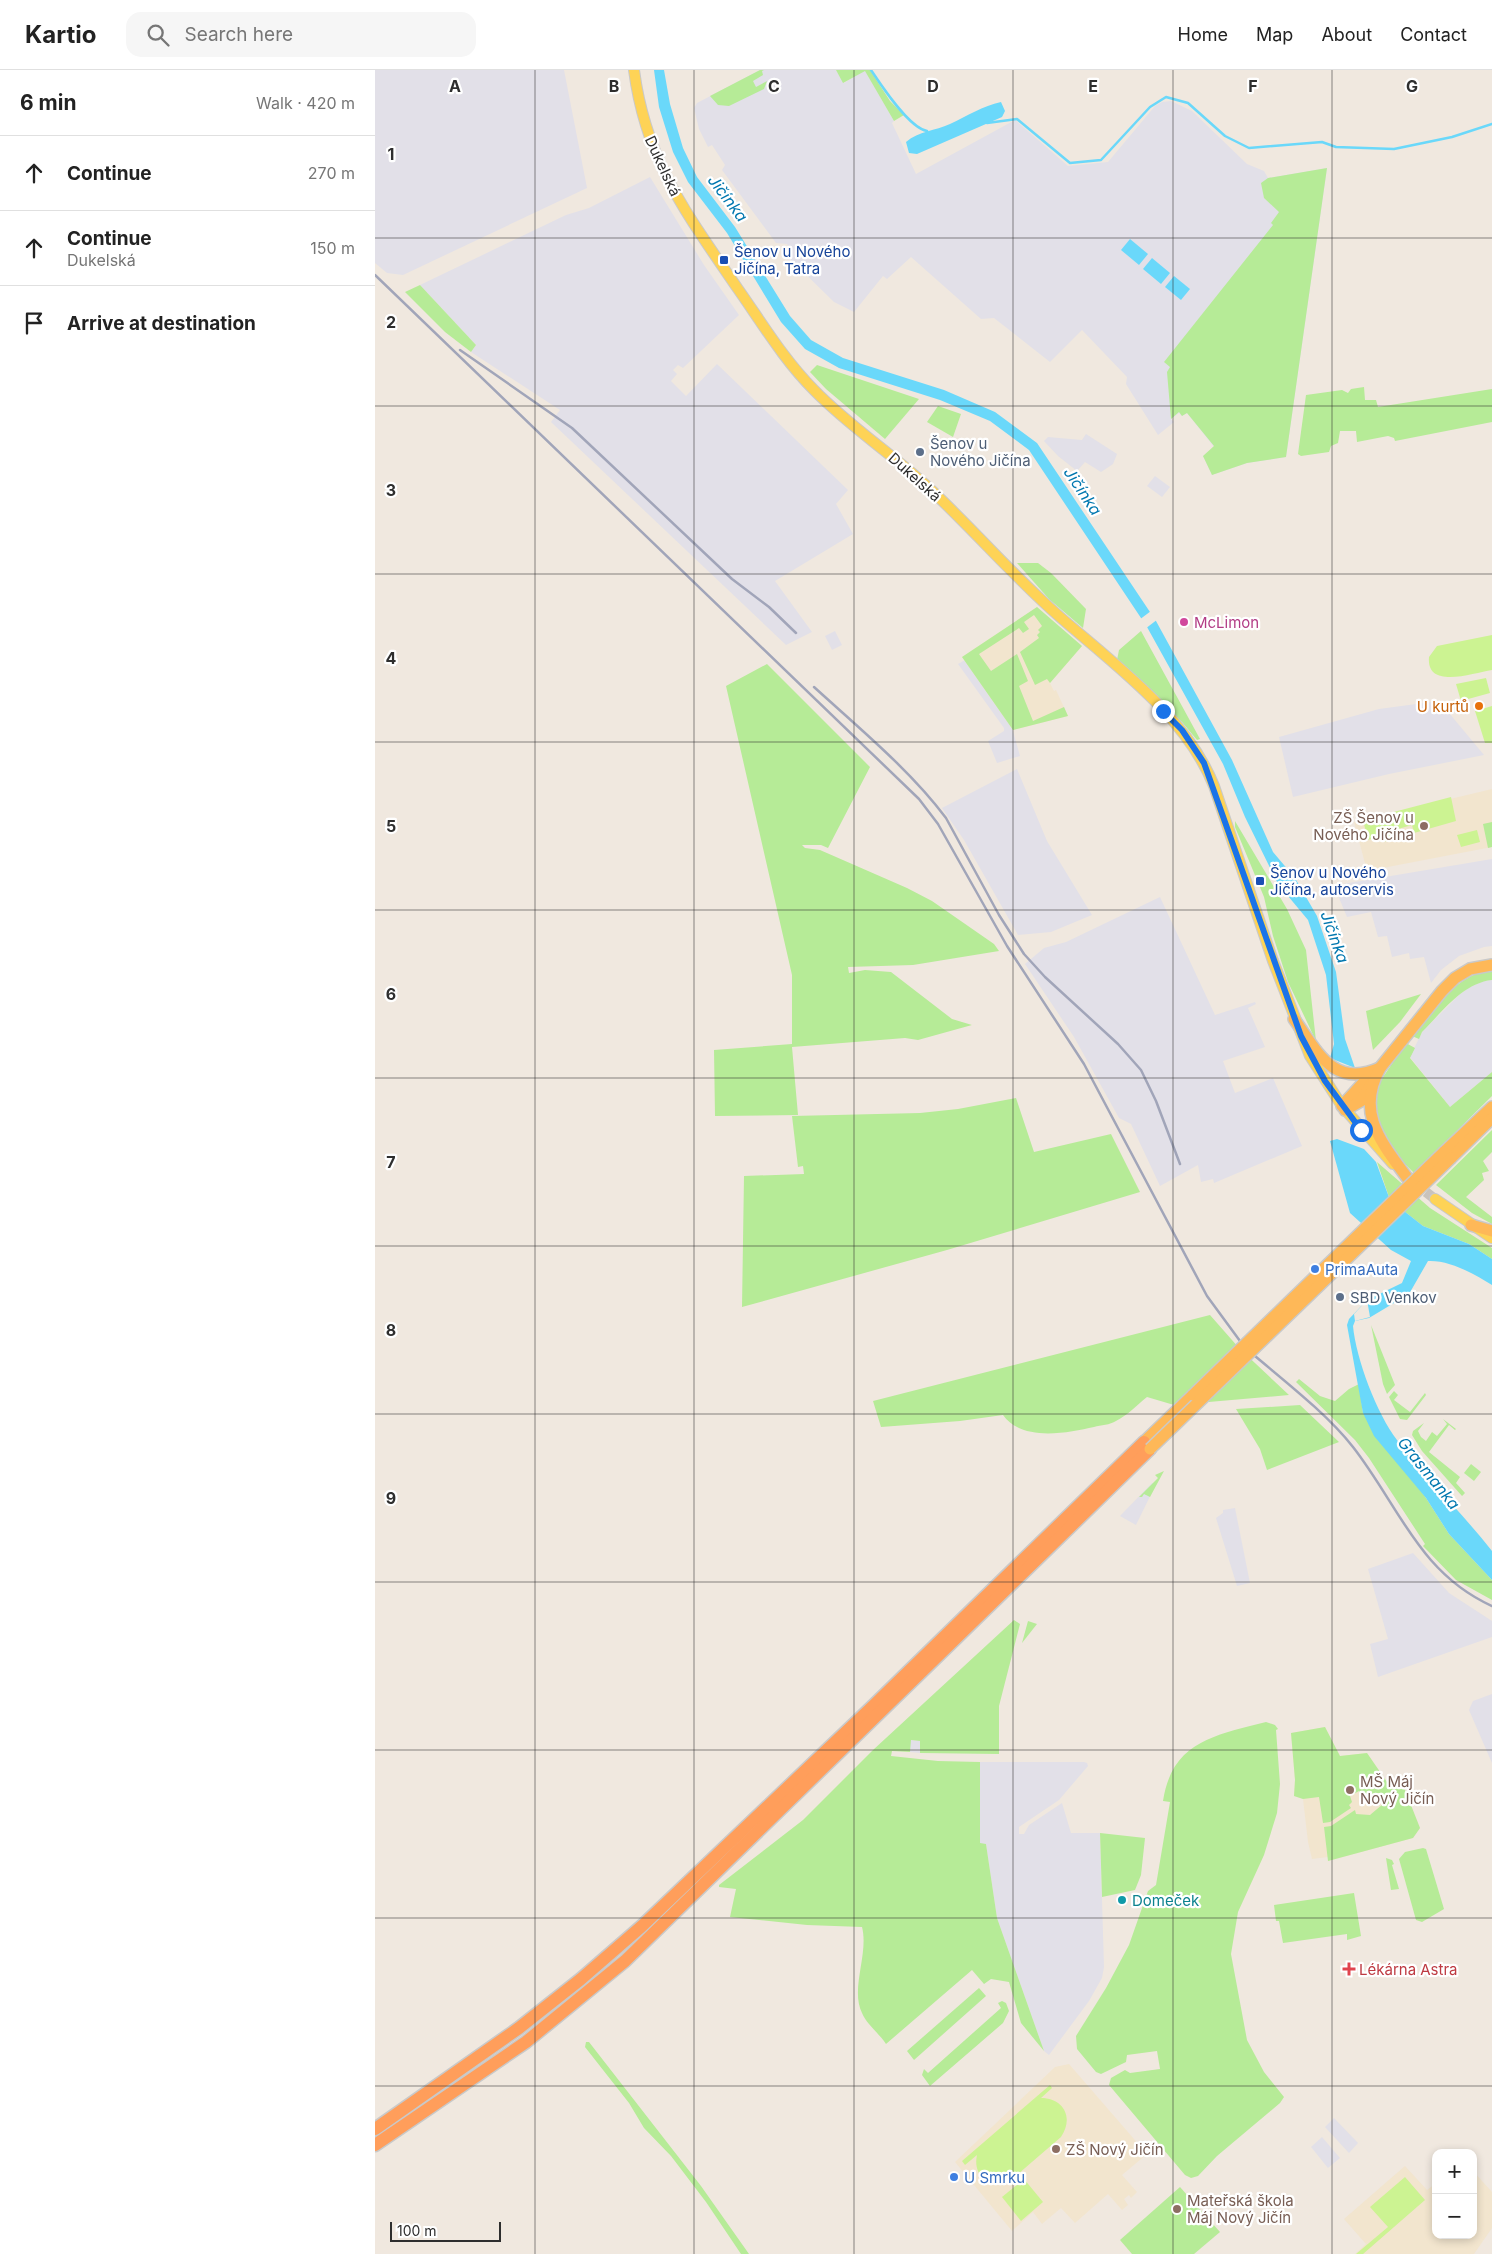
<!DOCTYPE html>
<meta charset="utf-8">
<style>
:root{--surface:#fff;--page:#f6f6f6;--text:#222;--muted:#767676;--line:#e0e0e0}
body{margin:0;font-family:Inter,sans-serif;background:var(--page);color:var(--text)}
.controls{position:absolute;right:15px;bottom:15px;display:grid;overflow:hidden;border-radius:10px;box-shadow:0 2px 8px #0003}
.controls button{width:45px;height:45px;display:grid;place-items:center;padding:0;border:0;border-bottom:1px solid var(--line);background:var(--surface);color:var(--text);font:25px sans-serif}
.scale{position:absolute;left:15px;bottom:12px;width:111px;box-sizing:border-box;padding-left:5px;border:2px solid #2e2e2e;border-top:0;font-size:14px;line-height:18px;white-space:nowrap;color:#2e2e2e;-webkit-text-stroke:4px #fff;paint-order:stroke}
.stop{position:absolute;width:15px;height:15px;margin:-11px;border:4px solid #1a73e8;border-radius:50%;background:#fff}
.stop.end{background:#1a73e8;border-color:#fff;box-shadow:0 1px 5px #0008}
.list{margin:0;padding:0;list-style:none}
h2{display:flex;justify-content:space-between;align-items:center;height:65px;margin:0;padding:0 20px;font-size:21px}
h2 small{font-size:16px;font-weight:400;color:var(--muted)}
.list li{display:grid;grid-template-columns:32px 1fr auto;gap:15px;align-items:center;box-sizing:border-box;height:75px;padding:0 20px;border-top:1px solid var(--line)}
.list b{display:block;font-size:19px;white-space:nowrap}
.list p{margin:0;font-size:16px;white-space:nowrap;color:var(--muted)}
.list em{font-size:16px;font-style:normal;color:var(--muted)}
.icon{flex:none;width:28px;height:28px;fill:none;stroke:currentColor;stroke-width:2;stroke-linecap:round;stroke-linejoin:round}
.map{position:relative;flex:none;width:1117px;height:2184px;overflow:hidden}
header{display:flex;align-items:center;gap:30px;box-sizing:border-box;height:70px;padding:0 25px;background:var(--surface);border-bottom:1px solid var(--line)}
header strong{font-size:24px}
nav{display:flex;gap:28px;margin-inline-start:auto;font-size:18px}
.search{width:350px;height:45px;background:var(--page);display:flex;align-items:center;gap:12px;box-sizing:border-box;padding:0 18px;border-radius:15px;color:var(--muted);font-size:19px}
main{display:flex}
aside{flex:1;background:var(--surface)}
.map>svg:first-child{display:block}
</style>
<header>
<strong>Kartio</strong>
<div class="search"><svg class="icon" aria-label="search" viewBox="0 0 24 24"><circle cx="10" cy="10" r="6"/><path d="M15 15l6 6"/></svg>Search here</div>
<nav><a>Home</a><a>Map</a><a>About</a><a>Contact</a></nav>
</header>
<main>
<aside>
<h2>6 min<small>Walk · 420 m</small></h2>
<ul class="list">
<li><svg class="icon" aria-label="ahead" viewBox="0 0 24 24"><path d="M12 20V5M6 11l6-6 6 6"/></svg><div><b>Continue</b></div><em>270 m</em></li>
<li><svg class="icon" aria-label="ahead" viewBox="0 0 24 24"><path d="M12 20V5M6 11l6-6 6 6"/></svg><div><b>Continue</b><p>Dukelská</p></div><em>150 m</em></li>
<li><svg class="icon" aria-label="arrive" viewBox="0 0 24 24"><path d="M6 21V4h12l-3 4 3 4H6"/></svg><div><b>Arrive at destination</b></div></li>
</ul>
</aside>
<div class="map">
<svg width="1117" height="2184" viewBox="0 0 1117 2184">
<rect width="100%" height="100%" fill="#f0e8df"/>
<g fill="#e2e0e8">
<polygon points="0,0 189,0 212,118 28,205 12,203 0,193"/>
<polygon points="385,0 461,0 469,13 490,0 519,51 517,53 541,104 640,50 693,96 733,92 780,36 787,32 796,31 817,41 872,94 889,101 893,108 952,98 911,387 872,393 837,405 828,386 839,377 812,343 807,346 804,343 796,349 799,352 783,365 751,314 752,307 707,260 675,292 619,248 606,249 536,187 512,209 508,206 479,242 459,232 411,185 415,179 412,174 401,173 347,100 350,95 337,75 333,77 324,59 319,38 322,33"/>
<polygon points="275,107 329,195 364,245 308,298 303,295 298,300 302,304 296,311 311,326 342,294 473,420 461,434 478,464 400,511 437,562 411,575 176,352 185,340 96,282 101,275 45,215 191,145 214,138"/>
<polygon points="711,364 742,384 738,394 726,402 710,392 702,401 683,386 669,371 673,367 707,370"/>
<polygon points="780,406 795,417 787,427 772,416"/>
<polygon points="460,561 467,575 457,580 450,566"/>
<polygon points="590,590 636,654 645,686 622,693 613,671 629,661 629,658 583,594"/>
<polygon points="1064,631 1109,685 1014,704 918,727 904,667 1004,639"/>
<polygon points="642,699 672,771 717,845 676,862 643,865 589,770 567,738"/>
<polygon points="1117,789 1117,876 1109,877 1084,886 1066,900 1056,913 1049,887 1035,889 1034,883 1017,887 1012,866 1003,867 996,842 972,847 962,823 963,819 968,814"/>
<polygon points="785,827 840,945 880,932 881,934 873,938 890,977 848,991 860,1023 898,1008 927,1076 839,1113 838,1109 826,1112 823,1095 785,1116 756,1054 744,1048 699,967 650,894 669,878 691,872"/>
<polygon points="1117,910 1117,1002 1075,1037 1035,987 1047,962 1084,925 1103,911"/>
<polygon points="777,1413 781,1414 761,1455 745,1446"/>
<polygon points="860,1438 875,1513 862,1516 841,1448 848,1443 848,1440"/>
<polygon points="1038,1483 1074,1523 1117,1551 1117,1567 1003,1607 995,1574 1013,1569 993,1499"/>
<polygon points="1117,1624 1117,1693 1094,1640 1098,1631"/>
<polygon points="535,1670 545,1671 545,1683 535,1682"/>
<polygon points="605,1692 709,1692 712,1693 713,1696 684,1730 644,1757 644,1764 649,1764 654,1755 687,1733 696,1763 725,1763 729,1897 727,1908 714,1931 674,1985 669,1981 622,1848 611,1774 605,1774"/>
<polygon points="959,2048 983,2073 974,2083 950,2057"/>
<polygon points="947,2067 965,2088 953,2098 936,2077"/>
</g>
<g fill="#f2e5ce">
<polygon points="662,537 707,576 675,613 679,621 681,620 693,646 638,660 587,587"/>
<polygon points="1117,719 1117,777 992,801 979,752"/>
<polygon points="950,1657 965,1686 992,1683 1012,1712 1028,1715 1045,1758 1038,1768 953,1791 953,1787 937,1789 933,1772 928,1729 919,1726 920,1710 916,1663"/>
<polygon points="694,1994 772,2084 747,2105 762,2122 756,2128 754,2125 749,2129 753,2135 747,2140 733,2124 700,2153 686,2138 667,2154 658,2142 637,2161 580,2092 680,1997"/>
<polygon points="1030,2096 1052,2120 1061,2113 1061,2165 1098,2165 1098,2101 1117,2122 1117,2158 1099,2184 980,2184 991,2174 969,2149"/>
</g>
<g fill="#b6eb97">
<polygon points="385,0 389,0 387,1 388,5 378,11 381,17 392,11 389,19 354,36 343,35 335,26"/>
<polygon points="461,0 495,0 515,31 529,45 519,51 490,1 468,13"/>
<polygon points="952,98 911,387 872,393 837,405 828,386 839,376 812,343 807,346 804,342 796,349 792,302 795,297 789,292 898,155 896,153 904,142 889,128 886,113 893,108"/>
<polygon points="45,215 101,275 96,282 70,262 30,222"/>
<polygon points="442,295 544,329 510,369 451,319 435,302"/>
<polygon points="989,317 990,330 1001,330 1003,337 1117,319 1117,352 1020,371 1019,368 1013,366 982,372 981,361 965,361 963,373 956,376 954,382 926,386 923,384 931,325 967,320 973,323 976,319"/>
<polygon points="563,336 586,344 578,367 552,352"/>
<polygon points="642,493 663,493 676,503 711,539 708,558 674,529"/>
<polygon points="662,537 707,576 675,613 672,609 660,615 645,582 664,568 662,565 665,562 663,560 667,556 659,545 649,552 654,559 648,563 644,558 604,584 616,601 642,584 653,611 644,616 658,651 689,637 693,646 638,660 587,587"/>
<polygon points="766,561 825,669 822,670 807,652 742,590 744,580"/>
<polygon points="392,594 495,697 453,778 446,775 427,775 430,778 445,780 532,818 557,831 619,874 624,881 538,895 473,897 474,903 490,900 516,902 577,949 597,955 543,970 530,968 417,977 423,1045 340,1046 339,980 417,974 417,905 351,616"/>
<polygon points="860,751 912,839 931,880 941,971 913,912 898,866 889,827 860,757"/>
<polygon points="1117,752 1117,777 1113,778 1108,754"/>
<path d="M1112 900 1117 901V910C1088 913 1067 942 1047 962L1044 969 1037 966C1060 938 1075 911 1112 900Z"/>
<polygon points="1046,924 1025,952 998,980 991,941"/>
<polygon points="1031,973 1040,978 1035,988 1075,1037 1117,1002 1117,1026 1039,1103 1012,1076 998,1037 1002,1016"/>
<polygon points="641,1028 659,1082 736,1064 765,1122 572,1180 367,1237 369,1106 429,1104 428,1096 423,1097 417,1046 545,1043 583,1039"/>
<polygon points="1117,1060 1117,1082 1108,1091 1114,1101 1107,1103 1109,1110 1091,1127 1117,1147 1117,1154 1097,1143 1061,1115"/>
<polygon points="1002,1092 1055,1138 1117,1178 1117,1189 1094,1174 1048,1156 1015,1130"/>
<path d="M835 1245 864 1278 914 1325 799 1335 772 1327C762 1335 753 1345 741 1351 735 1355 726 1355 719 1357 692 1363 647 1372 628 1345L585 1351 506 1357 498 1331Z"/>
<polygon points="996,1255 1020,1315 1012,1324 1008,1314"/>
<polygon points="924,1309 945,1326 960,1331 974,1319 984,1314 988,1343 1051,1428 1074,1464 1117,1510 1117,1530 1081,1510 1048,1476 1050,1474 994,1388 980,1370 921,1312"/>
<polygon points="1019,1321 1023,1325 1019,1330 1035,1342 1050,1323 1051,1325 1032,1350 1025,1349 1014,1327"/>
<polygon points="925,1335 964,1372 892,1400 885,1379 861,1339"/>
<polygon points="1068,1349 1081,1359 1080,1360 1074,1355 1054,1382 1085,1407 1081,1413 1090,1423 1087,1426 1047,1381 1037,1365 1038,1361 1049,1353 1043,1361 1046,1367 1051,1371 1057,1362 1062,1366 1072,1354"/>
<polygon points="1096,1394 1106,1402 1099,1411 1089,1403"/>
<polygon points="789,1401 775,1427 769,1424 767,1427 764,1427 783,1408 780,1405"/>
<path d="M639 1550 645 1554 624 1636V1684L545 1683V1671L536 1670 535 1682 517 1681 516 1686 563 1691 605 1692V1773L611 1774 622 1848 669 1981 646 1953 634 1912 616 1909 609 1914 597 1900 511 1974C504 1963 492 1955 487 1943 475 1919 494 1884 487 1857L432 1855 355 1847 361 1819 344 1817V1815L428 1750 498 1680Z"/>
<polygon points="653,1551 662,1554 647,1573"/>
<path d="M891 1652 900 1655 903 1659 901 1660 905 1714 902 1743 889 1785 863 1842 856 1884 872 1970 889 2002 909 2027 905 2033 842 2086 823 2106 816 2108 810 2105 734 2015 736 2008 750 2000 755 2003 785 1999 782 1981 752 1985 751 1992 726 2004 721 2002 702 1979 701 1966 731 1918 754 1875 773 1821 781 1815 795 1732 788 1731C797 1671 841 1665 891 1652Z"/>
<polygon points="950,1657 965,1686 992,1683 1012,1712 1028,1715 1045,1758 1038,1768 953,1791 949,1757 956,1756 980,1740 981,1744 995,1745 1008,1734 1004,1723 987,1727 984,1721 975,1726 977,1732 974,1735 976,1738 955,1752 948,1753 944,1727 928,1729 919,1726 920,1710 916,1663"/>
<polygon points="725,1763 770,1768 766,1805 760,1820 727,1827"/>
<polygon points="1048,1778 1051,1779 1069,1839 1047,1852 1041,1850 1024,1789 1030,1782"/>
<polygon points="1011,1788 1017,1790 1019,1794 1017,1795 1024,1819 1016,1820"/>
<polygon points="979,1823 986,1866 972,1870 972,1864 908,1873 904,1851 901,1851 899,1835"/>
<polygon points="604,1918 611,1926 539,1990 532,1981"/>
<polygon points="627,1931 631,1933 634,1941 628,1953 555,2016 547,2005 549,1999 553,2003 626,1938 623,1933"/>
<polygon points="211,1972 214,1972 326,2116 374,2184 366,2184 331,2132 296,2086 269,2058 254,2033 210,1977"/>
<polygon points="805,2117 845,2162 819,2184 757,2184 745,2170"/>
</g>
<g fill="#ccf392">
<path d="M1117 565V600C1098 603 1051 620 1054 587L1062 576Z"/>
<polygon points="1111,608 1115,623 1086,631 1081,614"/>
<polygon points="1117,636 1117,673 1110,673 1100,641"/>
<polygon points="1076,727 1081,751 1039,763 1037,755 1023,759 1025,767 1008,772 1006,766 993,770 988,750"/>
<polygon points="1102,760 1105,772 1086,777 1082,765"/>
<path d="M675 2015 677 2018 666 2028C689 2028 699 2048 686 2067L636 2110C617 2120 597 2107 602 2085L590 2095 587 2091Z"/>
<polygon points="1030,2107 1050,2130 988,2184 981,2184 1013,2157 995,2137"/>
<polygon points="649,2109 668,2132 646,2151 627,2127"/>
</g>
<g fill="#6ad8fa">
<polygon points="279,0 289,0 295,34 308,78 322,107 360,157 415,246 436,270 468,288 569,320 620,342 662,373 781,551 857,690 898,782 920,808 942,846 961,902 970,969 980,998 955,988 959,974 951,905 933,850 903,814 870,747 848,694 772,557 654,380 615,351 565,330 464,298 430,279 406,252 352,163 313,112 298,82 284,37"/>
<path d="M626 32 630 41 627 47 542 84 534 83 531 72C544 61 560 61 575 54 592 46 608 36 626 32Z"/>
<polygon points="755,169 773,184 764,195 746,180"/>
<polygon points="777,188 795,203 786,214 768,199"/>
<polygon points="799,206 815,219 806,230 790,217"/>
<path d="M962 1069 989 1079 1001 1092 1015 1130 1048 1156 1094 1174 1117 1189V1215C1099 1204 1075 1190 1053 1191L1034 1224 994 1248 980 1251 978 1256C981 1289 1002 1344 1022 1370 1052 1409 1087 1443 1117 1481V1510L1074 1464 1051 1428 999 1366 988 1343 972 1255 974 1249 992 1230 1027 1213 1036 1191 1016 1180 975 1143 955 1071Z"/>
</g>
<g fill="#f0e8df">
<polygon points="776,541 783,549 770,559 764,550"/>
<polygon points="992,1230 995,1247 980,1251 979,1244"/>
</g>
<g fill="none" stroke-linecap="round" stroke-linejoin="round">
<g stroke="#6ad8fa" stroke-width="2.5">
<path d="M496 0C506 15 534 58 552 61"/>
<polyline points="612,53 642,49 695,93 726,90 775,37 791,27 813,33 850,66 874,78 947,72 961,77 1019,79 1077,67 1117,54"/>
</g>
<polyline stroke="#c9c3bc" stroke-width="10" stroke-dasharray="10 5" stroke-linecap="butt" points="1039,1113 1060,1129"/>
<g stroke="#c9c9c9" stroke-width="12">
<g id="primary">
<path d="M259 0C271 92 312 144 363 219 387 253 409 290 439 320 474 356 517 384 554 418 599 460 639 507 685 547 740 595 812 647 839 716L898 891 935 986 967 1036 1018 1094"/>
<polyline points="1060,1129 1117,1168"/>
</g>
</g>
<g stroke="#c9c9c9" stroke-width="14">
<g id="trunk">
<path d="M919 949C942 981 958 1019 1005 998"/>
<polyline points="967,1036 999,1001"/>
<polyline points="970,1040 986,1031 996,1014"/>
<polyline points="1069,1082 1117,1037"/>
<polyline points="1076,1088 1117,1048"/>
<path d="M1033 1109C1007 1073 980 1043 1005 998L1067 921 1080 908 1095 899 1117 895"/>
<polyline points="1096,1155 1117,1161"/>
<polyline points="769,1372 818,1325"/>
</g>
</g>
<g stroke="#c9c9c9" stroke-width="15">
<g id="motorway">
<polyline points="0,2059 144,1958 206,1909 267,1856 497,1637 769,1372"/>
<polyline points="0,2075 151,1972 250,1891 775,1379"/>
</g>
</g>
<use href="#primary" stroke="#fed356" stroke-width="10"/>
<use href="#trunk" stroke="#feb858" stroke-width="11"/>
<use href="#motorway" stroke="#ff9e5b" stroke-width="12"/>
<g stroke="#a1a5b9" stroke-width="2.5">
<polyline points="0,205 544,729 563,754 632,876 709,994 832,1226 865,1271"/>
<polyline points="85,280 197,358 357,509 394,537 421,563"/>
<path d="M439 617C484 658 535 700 571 748L624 845 649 884 670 907 743 974 766 1000 781 1031 805 1094"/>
<path d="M880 1286C912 1313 953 1345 978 1377 1024 1436 1044 1503 1117 1536"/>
</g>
<g stroke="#c9c9c9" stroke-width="14" stroke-linecap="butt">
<g id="trunk-bridge">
<polyline points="818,1325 1069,1082"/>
<polyline points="775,1379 1076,1088"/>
</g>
</g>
<use href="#trunk-bridge" stroke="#feb858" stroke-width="11"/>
</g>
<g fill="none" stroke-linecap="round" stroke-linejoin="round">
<polyline stroke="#1a73e8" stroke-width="6" points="788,641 807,660 829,693 926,966 950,1011 986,1060"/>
</g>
<path fill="none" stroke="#2e2e2e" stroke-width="1" stroke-opacity="0.55" d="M160 0V2184M319 0V2184M479 0V2184M638 0V2184M798 0V2184M957 0V2184M0 168H1117M0 336H1117M0 504H1117M0 672H1117M0 840H1117M0 1008H1117M0 1176H1117M0 1344H1117M0 1512H1117M0 1680H1117M0 1848H1117M0 2016H1117"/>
<g fill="#1a4fb4" stroke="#fff" stroke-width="2">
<rect x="344" y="185" width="10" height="10" rx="2.5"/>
<rect x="880" y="806" width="10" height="10" rx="2.5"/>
</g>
<g fill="#5c6f8a" stroke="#fff" stroke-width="2">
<circle cx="545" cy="382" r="5"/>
<circle cx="965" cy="1227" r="5"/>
</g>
<circle fill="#d1479c" stroke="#fff" stroke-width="2" cx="809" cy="552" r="5"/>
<circle fill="#e8710a" stroke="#fff" stroke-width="2" cx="1104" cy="636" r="5"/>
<g fill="#8d6e63" stroke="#fff" stroke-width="2">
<circle cx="1049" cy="756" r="5"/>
<circle cx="975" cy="1720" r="5"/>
<circle cx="681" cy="2079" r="5"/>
<circle cx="802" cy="2139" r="5"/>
</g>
<g fill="#3f7fe0" stroke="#fff" stroke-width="2">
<circle cx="940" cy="1199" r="5"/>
<circle cx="579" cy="2107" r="5"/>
</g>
<circle fill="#0f9aa8" stroke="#fff" stroke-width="2" cx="747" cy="1830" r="5"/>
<path fill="#e0444e" stroke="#fff" stroke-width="2" d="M971.5 1891.5h5v5h5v5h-5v5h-5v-5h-5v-5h5z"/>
<g text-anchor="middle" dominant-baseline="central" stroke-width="4.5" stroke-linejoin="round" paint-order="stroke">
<g font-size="15" fill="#2e2e2e" stroke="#fff">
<text transform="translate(288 96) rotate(65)">Dukelská</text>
<text transform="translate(540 407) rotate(42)">Dukelská</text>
</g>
<g font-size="15" fill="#164399" stroke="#fff" text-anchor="start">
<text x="359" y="181">Šenov u Nového<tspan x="359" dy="17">Jičína, Tatra</tspan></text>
<text x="895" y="802">Šenov u Nového<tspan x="895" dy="17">Jičína, autoservis</tspan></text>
</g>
<g font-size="15" fill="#4e5e75" stroke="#fff" text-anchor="start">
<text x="555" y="373">Šenov u<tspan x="555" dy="17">Nového Jičína</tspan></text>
<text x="975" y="1227">SBD Venkov</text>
</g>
<g font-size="15" fill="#b23c85" stroke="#fff" text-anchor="start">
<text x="819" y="552">McLimon</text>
</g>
<g font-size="15" fill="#c56008" stroke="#fff" text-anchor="end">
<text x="1094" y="636">U kurtů</text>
</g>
<g font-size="15" fill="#785e54" stroke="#fff" text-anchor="start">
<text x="1039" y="747" text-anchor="end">ZŠ Šenov u<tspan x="1039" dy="17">Nového Jičína</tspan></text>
<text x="985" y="1711">MŠ Máj<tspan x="985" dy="17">Nový Jičín</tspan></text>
<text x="691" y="2079">ZŠ Nový Jičín</text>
<text x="812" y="2130">Mateřská škola<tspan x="812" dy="17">Máj Nový Jičín</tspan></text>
</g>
<g font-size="15" fill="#366cbe" stroke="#fff" text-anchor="start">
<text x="950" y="1199">PrimaAuta</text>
<text x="589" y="2107">U Smrku</text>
</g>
<g font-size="15" fill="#0d838f" stroke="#fff" text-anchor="start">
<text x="757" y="1830">Domeček</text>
</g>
<g font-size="15" fill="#be3a42" stroke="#fff" text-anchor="start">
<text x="984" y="1899">Lékárna Astra</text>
</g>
<g font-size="16" font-style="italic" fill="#0077af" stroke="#fff">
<text transform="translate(353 128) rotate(53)">Jičínka</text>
<text transform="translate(708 421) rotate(56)">Jičínka</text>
<text transform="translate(960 867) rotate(70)">Jičínka</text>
<text transform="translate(1054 1403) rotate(51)">Grasmanka</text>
</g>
</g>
<g font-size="16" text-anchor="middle" font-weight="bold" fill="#2e2e2e" stroke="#fff" stroke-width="4.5" stroke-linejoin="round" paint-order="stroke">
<text x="80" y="22">A</text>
<text x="239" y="22">B</text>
<text x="399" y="22">C</text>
<text x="558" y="22">D</text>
<text x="718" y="22">E</text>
<text x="878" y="22">F</text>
<text x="1037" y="22">G</text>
<text x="16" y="90">1</text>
<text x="16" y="258">2</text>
<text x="16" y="426">3</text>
<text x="16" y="594">4</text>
<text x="16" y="762">5</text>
<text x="16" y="930">6</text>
<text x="16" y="1098">7</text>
<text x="16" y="1266">8</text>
<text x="16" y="1434">9</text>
</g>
</svg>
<div class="controls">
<button>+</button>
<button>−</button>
</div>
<div class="scale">100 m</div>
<div class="stop" style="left:986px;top:1060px"></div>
<div class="stop end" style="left:788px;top:641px"></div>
</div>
</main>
